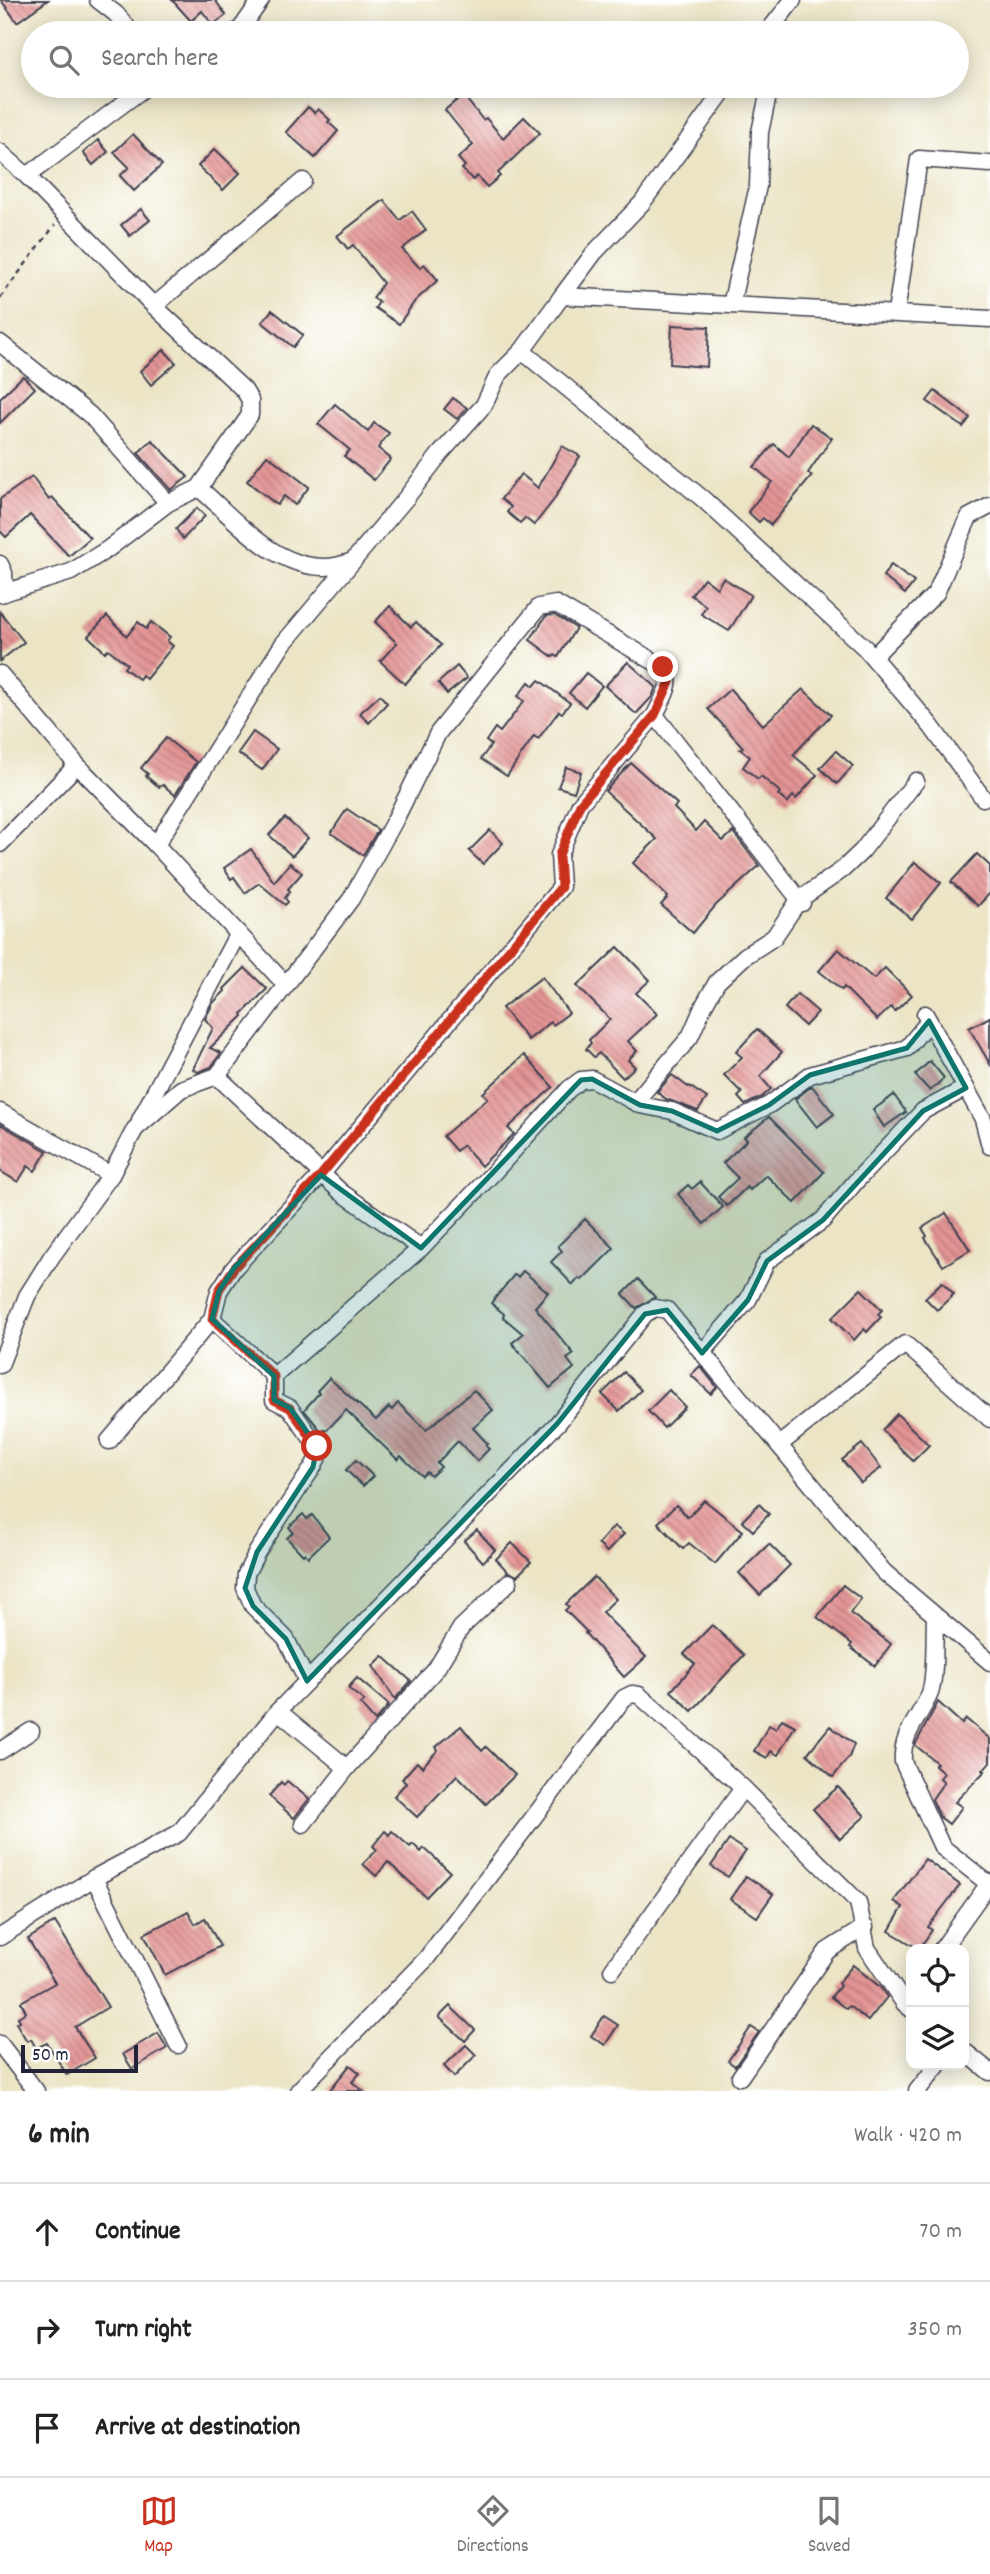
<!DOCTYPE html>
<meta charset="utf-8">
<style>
:root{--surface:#fff;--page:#f2f2f2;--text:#222;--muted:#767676;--line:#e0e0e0;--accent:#c8321e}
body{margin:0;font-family:Dekko,sans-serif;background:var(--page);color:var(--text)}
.controls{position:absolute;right:21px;bottom:21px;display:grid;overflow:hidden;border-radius:14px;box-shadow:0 4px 18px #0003}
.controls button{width:63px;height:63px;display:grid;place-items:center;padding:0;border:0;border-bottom:2px solid var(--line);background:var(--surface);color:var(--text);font:35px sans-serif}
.scale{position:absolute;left:21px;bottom:18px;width:117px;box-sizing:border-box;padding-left:7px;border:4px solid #22223b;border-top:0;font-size:19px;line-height:24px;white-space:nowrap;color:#22223b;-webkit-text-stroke:5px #fff;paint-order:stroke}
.stop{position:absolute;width:21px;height:21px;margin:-16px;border:5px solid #c8321e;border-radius:50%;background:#fff}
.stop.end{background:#c8321e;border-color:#fff;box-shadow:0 2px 7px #0008}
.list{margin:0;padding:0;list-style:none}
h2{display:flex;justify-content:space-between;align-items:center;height:91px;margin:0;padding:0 28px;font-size:30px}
h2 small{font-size:23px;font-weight:400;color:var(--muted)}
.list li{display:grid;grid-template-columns:46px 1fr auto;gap:21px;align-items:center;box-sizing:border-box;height:98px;padding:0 28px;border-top:2px solid var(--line)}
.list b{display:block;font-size:26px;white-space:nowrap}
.list em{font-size:23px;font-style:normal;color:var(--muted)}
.icon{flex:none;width:38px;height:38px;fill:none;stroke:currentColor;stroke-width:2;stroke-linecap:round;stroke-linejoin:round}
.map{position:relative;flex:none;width:990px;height:2091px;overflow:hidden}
.search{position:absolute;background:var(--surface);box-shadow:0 4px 18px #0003;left:21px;right:21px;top:21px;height:77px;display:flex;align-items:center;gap:18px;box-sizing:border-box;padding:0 24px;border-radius:38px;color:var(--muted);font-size:26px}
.sheet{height:385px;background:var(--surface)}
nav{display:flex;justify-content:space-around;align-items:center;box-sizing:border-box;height:98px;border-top:2px solid var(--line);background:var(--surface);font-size:19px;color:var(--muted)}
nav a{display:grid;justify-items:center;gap:4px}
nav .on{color:var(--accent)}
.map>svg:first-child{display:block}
</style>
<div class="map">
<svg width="990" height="2091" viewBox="0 0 990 2091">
<defs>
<pattern id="building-back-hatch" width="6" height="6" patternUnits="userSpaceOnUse" patternTransform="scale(1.75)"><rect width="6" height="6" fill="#e49494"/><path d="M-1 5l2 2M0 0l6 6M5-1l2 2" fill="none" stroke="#b8787a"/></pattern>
</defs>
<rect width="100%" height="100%" fill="#fff"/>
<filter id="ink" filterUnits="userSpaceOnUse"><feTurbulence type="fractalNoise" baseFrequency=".0143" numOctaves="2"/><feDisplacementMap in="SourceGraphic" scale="14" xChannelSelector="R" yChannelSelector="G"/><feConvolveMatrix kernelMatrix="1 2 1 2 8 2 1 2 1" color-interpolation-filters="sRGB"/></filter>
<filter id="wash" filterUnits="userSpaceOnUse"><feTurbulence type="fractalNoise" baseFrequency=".00686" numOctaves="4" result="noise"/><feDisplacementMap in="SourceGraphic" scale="28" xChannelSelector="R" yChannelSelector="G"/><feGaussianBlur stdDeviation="1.57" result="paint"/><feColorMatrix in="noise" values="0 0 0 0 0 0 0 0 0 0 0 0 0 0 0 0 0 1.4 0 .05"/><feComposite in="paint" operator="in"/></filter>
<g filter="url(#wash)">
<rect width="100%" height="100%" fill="#ebe4c5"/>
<g id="blocks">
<g fill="url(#building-back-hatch)">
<polygon points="1,0 48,0 17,22"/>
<polygon points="172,0 215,0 226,15 213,25 202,11 191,21"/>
<polygon points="463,95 483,120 486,118 503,138 524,117 540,133 498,173 500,176 487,187 477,176 473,180 462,169 465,166 458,158 473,145 445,110"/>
<polygon points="308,107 315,113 318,109 330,120 328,122 338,131 315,158 286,132"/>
<polygon points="133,134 162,165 134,191 120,176 129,167 114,152"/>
<polygon points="98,140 108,152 93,165 83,153"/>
<polygon points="215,149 240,173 223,190 198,166"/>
<polygon points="384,200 400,220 412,211 426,230 402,249 420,268 424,264 438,280 415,301 399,324 375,308 379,302 373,298 383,283 353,245 348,249 337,236"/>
<polygon points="141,209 150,220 130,236 121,225"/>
<polygon points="272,310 303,335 293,347 262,322"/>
<polygon points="672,325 709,327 707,367 670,364"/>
<polygon points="164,350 176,363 151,385 140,371"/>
<polygon points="23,376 35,388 0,423 0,398"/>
<polygon points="935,391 970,418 963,427 927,401"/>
<polygon points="453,398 467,408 457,419 444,409"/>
<polygon points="335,404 368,432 374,423 389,433 378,448 391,459 374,480 344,456 350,450 318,424"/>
<polygon points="811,424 832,438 808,473 812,476 771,525 763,518 759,522 748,512 772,482 754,467 774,444 789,457"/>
<polygon points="152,440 188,477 171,490 138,453"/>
<polygon points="562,446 580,456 553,501 534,525 525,518 520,523 507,512 511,507 501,499 521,474 538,488"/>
<polygon points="267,455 309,487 295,505 284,496 277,505 247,481"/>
<polygon points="32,477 49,500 52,497 90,538 69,556 30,515 6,537 0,531 0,499"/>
<polygon points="197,508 205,516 183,539 176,529"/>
<polygon points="891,565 914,582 905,594 883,576"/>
<polygon points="704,578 717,588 723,578 751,595 729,631 701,614 706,606 691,595"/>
<polygon points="390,606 411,627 416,622 441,645 405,684 380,661 397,643 375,622"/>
<polygon points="0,612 24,642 0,661"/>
<polygon points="554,615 576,628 558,657 555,655 553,657 530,640 546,616"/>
<polygon points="107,616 127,636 138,622 146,629 151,622 170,637 167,641 173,646 146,679 142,675 139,679 124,668 127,664 108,649 105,652 88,636"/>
<polygon points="628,662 656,687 652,697 636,714 605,686"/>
<polygon points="457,666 467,678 447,694 438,683"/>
<polygon points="586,673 602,686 585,707 569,693"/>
<polygon points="539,680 570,703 562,713 559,711 538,739 534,736 507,776 481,759 491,745 486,741 495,728 500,732 524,701 518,696 529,682 534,686"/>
<polygon points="730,689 763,725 803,689 831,715 793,755 817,775 796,799 793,796 787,803 778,795 780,792 761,776 758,779 743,767 750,757 740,749 743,747 708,709"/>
<polygon points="380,695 387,703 369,723 360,713"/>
<polygon points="253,732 277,749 262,770 238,753"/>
<polygon points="166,738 196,762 175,795 163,785 159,787 146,776 148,774 141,768"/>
<polygon points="836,751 853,766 837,784 820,768"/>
<polygon points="631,763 677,804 674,808 696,831 704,822 723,841 733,832 759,866 716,905 693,933 661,905 668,897 633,863 657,839 605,791"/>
<polygon points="566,767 581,772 574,792 558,787"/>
<polygon points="347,809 378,830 363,855 331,833"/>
<polygon points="285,818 308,838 292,856 269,835"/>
<polygon points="490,830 503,843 483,864 469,851"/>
<polygon points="251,849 274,882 290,863 302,873 288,889 290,891 285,898 288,902 285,905 259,883 245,893 234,877 231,879 224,868"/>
<polygon points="977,854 990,866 990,893 978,906 951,882"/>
<polygon points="915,862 941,883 912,919 886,898"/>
<polygon points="618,947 650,980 636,993 657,1014 628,1041 637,1051 628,1060 635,1067 623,1078 599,1053 594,1057 586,1049 591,1043 589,1040 610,1019 577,986"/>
<polygon points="838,949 874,979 885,968 912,995 895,1011 891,1007 877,1020 844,987 842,990 819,971"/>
<polygon points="245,968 267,989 242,1014 243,1016 210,1048 221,1053 211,1067 198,1072 193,1069 213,1028 205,1019 213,1003 225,991 224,989"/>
<polygon points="542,977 569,1013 553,1025 551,1022 528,1040 502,1008"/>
<polygon points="797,994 818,1012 805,1026 785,1008"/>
<polygon points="990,1017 990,1064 969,1028"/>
<polygon points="757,1029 782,1052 760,1076 771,1089 762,1097 745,1105 738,1097 742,1093 724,1075 742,1057 736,1052"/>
<polygon points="524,1055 553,1087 508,1128 514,1134 481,1166 463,1145 456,1151 443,1136 488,1098 483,1093"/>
<polygon points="930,1061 944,1078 930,1091 915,1075"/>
<polygon points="672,1075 688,1087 689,1086 707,1098 698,1111 666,1099 657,1092"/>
<polygon points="812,1086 834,1114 817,1127 795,1099"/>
<polygon points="894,1095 906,1112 884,1127 873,1110"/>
<polygon points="769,1117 824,1172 795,1203 766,1175 750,1190 747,1187 727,1206 718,1197 738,1178 723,1163 747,1140 744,1137"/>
<polygon points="0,1124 47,1151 35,1171 28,1166 18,1182 0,1171"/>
<polygon points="700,1182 723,1207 704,1224 678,1194 688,1185 692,1189"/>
<polygon points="946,1213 970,1250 943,1266 925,1238 927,1236 922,1228"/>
<polygon points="585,1219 614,1248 582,1280 579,1278 573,1285 551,1262 562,1251 558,1246"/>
<polygon points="523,1271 548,1292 535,1307 574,1354 567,1359 574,1368 550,1388 512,1343 523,1334 503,1317 504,1314 491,1303 514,1275 518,1277"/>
<polygon points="638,1279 655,1297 636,1308 623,1294"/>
<polygon points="942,1282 954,1294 937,1310 925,1298"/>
<polygon points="861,1289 882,1310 878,1314 881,1317 867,1332 864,1329 854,1340 832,1318"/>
<polygon points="700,1366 717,1387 711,1394 691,1375"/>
<polygon points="624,1372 641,1390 619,1411 602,1394"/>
<polygon points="329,1378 376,1420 389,1407 392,1410 398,1403 426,1430 474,1390 493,1410 473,1428 488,1444 486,1446 489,1449 477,1461 458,1441 437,1463 441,1467 431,1476 427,1472 422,1476 401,1456 398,1460 346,1410 326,1431 324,1429 322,1432 304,1410 319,1393 317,1391"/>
<polygon points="669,1390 685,1407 664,1428 648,1411"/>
<polygon points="897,1414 929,1445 913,1461 882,1430"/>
<polygon points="862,1444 881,1468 861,1483 842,1460"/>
<polygon points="356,1460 373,1476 363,1486 346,1470"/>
<polygon points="704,1500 743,1531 715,1564 689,1543 683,1549 658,1523 676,1505 688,1517"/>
<polygon points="759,1504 769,1514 753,1531 742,1521"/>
<polygon points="303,1514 307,1519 312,1515 329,1537 308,1557 305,1553 303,1555 287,1538 293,1532 289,1527"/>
<polygon points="614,1526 624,1534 607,1552 598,1544"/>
<polygon points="477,1530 495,1550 483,1562 464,1541"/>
<polygon points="512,1543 531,1562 517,1576 508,1572 496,1559"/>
<polygon points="769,1544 790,1565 760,1595 739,1573"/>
<polygon points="594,1577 616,1599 602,1612 646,1657 624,1677 585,1633 587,1632 565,1610 569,1607 566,1604"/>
<polygon points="843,1585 861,1599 850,1613 891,1644 875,1666 850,1647 852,1644 817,1617"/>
<polygon points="712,1625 744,1655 692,1711 671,1691 695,1664 684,1654"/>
<polygon points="383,1656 411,1681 395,1699 373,1666"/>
<polygon points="357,1678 389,1705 375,1721 360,1704 364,1701 348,1688"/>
<polygon points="938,1702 962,1724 966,1719 990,1739 990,1762 983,1770 985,1771 955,1802 962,1807 949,1824 940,1817 932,1799 944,1782 940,1778 944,1773 935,1765 937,1763 915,1745"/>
<polygon points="782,1719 795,1726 778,1755 771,1751 767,1758 754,1751 769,1725 776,1729"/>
<polygon points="461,1726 482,1751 486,1747 515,1775 486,1804 457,1775 417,1817 394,1796 406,1783 402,1779 417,1762 422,1767 438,1750 436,1747"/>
<polygon points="830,1726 854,1744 849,1757 833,1777 807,1754"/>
<polygon points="287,1781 309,1799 294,1818 269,1796 281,1782 284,1785"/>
<polygon points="838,1787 865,1816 840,1839 813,1809"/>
<polygon points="385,1831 389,1835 392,1831 410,1847 413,1844 421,1852 424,1848 450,1872 426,1897 388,1862 376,1876 363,1864 377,1850 373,1846"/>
<polygon points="729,1840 746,1851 728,1877 711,1866"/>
<polygon points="925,1859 960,1885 928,1927 932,1930 919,1949 889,1931 903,1907 894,1901"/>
<polygon points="746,1876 773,1894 757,1917 730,1899"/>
<polygon points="188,1911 195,1924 205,1918 220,1946 165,1975 144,1934"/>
<polygon points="55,1922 108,2007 75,2027 95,2058 67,2075 47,2043 36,2048 31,2039 27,2041 16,2023 20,2021 18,2017 26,2012 21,2002 55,1983 28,1939"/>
<polygon points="853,1965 880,1987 887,1997 868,2021 849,2006 846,2009 831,1997 840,1986 838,1983"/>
<polygon points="450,2006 475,2030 465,2041 439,2017"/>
<polygon points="604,2016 618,2025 605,2045 591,2036"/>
<polygon points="751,2027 759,2032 735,2066 728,2061"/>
<polygon points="158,2033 167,2048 132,2069 123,2054"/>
<polygon points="466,2045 476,2055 454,2077 444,2066"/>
<polygon points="350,2065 360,2073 352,2082 363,2091 329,2091"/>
</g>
</g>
</g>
<g filter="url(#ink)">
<use href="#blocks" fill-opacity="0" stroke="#403f50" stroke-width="2"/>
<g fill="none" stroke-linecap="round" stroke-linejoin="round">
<g stroke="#403f50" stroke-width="19">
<g id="street">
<polyline points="98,0 116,14 132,33"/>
<polyline points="234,33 240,30 261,0"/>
<polyline points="767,33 793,0"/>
<polyline points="0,152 27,176 154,306 244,390 250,400 250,415 199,488 168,503 108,549 71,572 0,594"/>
<polyline points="27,176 147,86"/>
<polyline points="562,296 594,253 642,203 727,86"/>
<polyline points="731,305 758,186 760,132 770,86"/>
<polyline points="154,306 303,181"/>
<polyline points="896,313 919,159 990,164"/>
<polyline points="0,343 90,415 168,503"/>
<polyline points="522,351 703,499 865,648 931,726 983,798"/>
<path d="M199 488C236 520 274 568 326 567 335 567 344 564 353 561"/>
<polyline points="0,564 4,573 5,593"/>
<polyline points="873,657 936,593 969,517 990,506"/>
<polyline points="0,674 77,765 156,845 286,985"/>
<polyline points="0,844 77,765"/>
<polyline points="156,845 283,644 406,498 440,454 484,405 498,375 522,351 562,296 990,319"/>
<polyline points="925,1014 983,1119 990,1146"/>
<polyline points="217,1076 341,1192 421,1248"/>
<polyline points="635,1102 690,1037 704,1005 717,982 745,956 774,937 799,900 842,870 862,851 916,781"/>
<polyline points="0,1112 111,1175"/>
<polyline points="140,1120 238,933"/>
<polyline points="212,1319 274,1376 274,1400 290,1408 317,1446 318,1457 313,1467 257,1552 246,1574 245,1588 253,1606 286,1639 307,1681"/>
<polyline points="702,1353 748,1300 767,1261 823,1220 857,1180 923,1111 966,1088"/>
<path d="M0 1365 27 1296 52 1256 111 1175 135 1129 181 1089 217 1076 351 899 395 820 438 733 539 607 556 604 663 667C676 682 662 699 655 715L802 903"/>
<polyline points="274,1376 421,1248 494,1172 569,1089 581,1080 592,1079 640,1105 672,1111 717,1131 769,1105 810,1075 907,1048 929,1021"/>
<polyline points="109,1441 212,1319 219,1291 234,1268 321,1175 561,887 559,855 580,804 655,715"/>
<polyline points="779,1445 905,1344 990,1419"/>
<path d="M935 1617C934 1636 936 1676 930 1693 920 1718 901 1733 903 1762L942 1847 989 1884"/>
<polyline points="278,1711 347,1768 436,1669 461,1628 509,1582"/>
<polyline points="0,1751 31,1731"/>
<polyline points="303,1824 347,1768"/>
<polyline points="94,1878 178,2045"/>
<polyline points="0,1937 94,1878 179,1833 278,1711 557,1424 645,1314 655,1308 667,1310 884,1572 990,1662"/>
<polyline points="942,1949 990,1882"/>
<polyline points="612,1970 743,1788"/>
<polyline points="0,2044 36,2091"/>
<polyline points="964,2051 990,2072"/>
<polyline points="740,2077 827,1951 865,1927"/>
<polyline points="298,2091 426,1959 624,1698 632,1694 639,1695 743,1788 858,1902 867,1948 904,2003 911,2009"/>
<polyline points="917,2091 938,2065"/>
</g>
</g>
<polyline stroke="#403f50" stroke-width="2.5" stroke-dasharray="5 5" stroke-linecap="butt" points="0,298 55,225"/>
<use href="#street" stroke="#fff" stroke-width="16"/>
</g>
</g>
<g fill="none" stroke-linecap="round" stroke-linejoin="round" filter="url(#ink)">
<polyline stroke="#c8321e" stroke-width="9" points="317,1446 290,1408 274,1400 274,1376 212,1319 219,1290 234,1268 321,1175 561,887 559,855 580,804 655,715 670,682 669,674 663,667"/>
</g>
<path fill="#0f766e" fill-opacity="0.2" stroke="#0f766e" stroke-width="5" stroke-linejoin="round" d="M929 1021 966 1088 923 1111 823 1220 767 1261 748 1300 702 1353 667 1310 645 1314 557 1424 307 1681 286 1639 253 1606 245 1588 257 1552 313 1467 317 1446 290 1408 274 1400V1376L212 1319 219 1291 234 1268 321 1175 421 1248 581 1080 592 1079 640 1105 672 1111 717 1131 769 1105 810 1075 907 1048Z"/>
</svg>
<div class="controls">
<button><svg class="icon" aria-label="locate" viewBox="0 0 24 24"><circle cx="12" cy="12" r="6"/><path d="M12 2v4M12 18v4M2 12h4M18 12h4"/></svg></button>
<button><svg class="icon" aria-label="layers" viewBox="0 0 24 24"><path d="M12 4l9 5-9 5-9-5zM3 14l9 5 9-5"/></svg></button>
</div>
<div class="scale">50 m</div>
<div class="stop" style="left:317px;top:1446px"></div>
<div class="stop end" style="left:663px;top:667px"></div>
<div class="search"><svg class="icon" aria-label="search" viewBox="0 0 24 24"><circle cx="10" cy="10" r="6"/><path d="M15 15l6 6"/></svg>Search here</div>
</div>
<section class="sheet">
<h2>6 min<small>Walk · 420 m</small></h2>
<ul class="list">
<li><svg class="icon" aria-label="ahead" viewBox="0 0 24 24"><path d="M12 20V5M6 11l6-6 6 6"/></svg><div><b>Continue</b></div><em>70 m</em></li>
<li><svg class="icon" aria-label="right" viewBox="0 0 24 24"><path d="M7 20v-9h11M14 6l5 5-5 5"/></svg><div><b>Turn right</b></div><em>350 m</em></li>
<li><svg class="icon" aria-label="arrive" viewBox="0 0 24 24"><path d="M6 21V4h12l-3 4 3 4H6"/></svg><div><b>Arrive at destination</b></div></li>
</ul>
</section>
<nav>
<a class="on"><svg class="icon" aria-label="map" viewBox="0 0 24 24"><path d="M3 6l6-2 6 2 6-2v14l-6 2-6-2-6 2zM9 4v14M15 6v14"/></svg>Map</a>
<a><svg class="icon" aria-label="directions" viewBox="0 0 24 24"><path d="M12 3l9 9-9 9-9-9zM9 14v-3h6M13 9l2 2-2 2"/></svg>Directions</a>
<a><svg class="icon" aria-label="saved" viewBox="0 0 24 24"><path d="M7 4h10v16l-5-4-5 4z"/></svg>Saved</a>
</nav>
